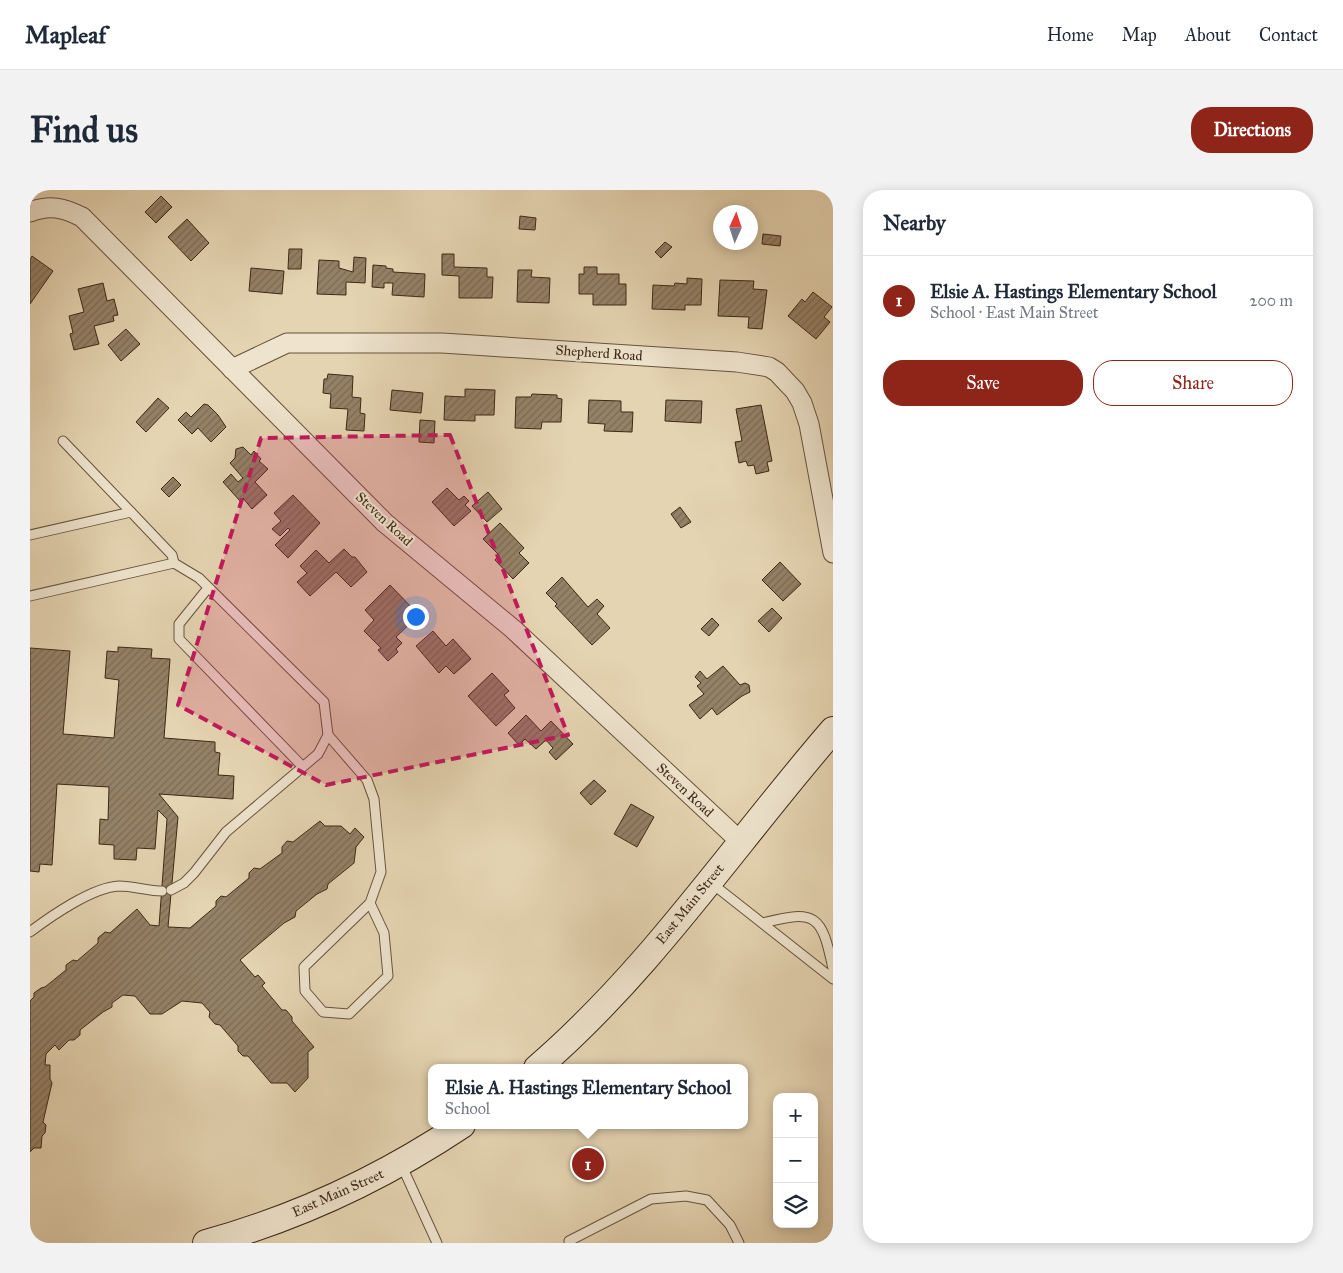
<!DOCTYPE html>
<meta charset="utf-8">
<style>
:root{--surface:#fff;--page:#f2f2f3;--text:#1f2937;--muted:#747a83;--line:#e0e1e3;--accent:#8f2418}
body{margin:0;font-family:"IM FELL Great Primer",serif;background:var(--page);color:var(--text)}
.controls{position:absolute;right:15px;bottom:15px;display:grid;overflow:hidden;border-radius:10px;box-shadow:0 2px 12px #0003}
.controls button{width:45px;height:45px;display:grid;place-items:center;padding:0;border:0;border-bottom:1px solid var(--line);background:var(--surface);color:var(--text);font:25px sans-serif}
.compass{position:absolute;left:683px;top:15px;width:45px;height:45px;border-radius:50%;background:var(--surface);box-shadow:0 2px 12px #0003;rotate:3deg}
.you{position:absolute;left:385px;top:426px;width:18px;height:18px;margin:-12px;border:4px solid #fff;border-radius:50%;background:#1a73e8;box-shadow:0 0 0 8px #1a73e833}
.badge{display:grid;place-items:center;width:32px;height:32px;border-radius:50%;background:var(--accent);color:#fff;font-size:16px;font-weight:700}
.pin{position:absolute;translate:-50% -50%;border:2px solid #fff;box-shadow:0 1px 5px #0006}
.popup{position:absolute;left:398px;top:874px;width:320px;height:65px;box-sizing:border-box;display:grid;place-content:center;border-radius:10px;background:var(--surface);filter:drop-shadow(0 1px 4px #0005);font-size:16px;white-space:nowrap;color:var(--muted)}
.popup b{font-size:19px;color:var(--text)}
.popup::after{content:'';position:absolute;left:50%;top:100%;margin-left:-10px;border:10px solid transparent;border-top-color:var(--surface)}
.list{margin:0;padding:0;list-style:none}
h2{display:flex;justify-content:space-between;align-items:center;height:65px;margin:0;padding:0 20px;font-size:21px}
h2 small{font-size:16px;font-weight:400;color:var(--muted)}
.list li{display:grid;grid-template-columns:32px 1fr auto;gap:15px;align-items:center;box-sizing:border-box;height:90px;padding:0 20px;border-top:1px solid var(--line)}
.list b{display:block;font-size:19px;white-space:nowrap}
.list p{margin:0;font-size:16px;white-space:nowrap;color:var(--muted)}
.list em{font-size:16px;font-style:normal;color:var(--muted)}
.actions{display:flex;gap:10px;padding:15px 20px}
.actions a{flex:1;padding:11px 0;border:1px solid var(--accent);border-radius:20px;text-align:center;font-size:18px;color:var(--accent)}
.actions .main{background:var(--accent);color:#fff}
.icon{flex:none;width:28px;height:28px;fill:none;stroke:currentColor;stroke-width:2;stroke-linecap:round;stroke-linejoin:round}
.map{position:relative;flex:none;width:803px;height:1053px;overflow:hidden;border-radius:20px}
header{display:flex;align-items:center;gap:30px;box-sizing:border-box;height:70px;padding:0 25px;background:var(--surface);border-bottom:1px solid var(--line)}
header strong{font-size:24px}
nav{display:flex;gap:28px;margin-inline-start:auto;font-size:18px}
.intro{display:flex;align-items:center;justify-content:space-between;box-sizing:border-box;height:120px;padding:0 30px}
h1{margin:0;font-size:35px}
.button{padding:12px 22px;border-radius:20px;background:var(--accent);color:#fff;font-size:18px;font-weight:700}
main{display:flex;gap:30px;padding:0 30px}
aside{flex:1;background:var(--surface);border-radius:20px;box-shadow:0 2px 12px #0003}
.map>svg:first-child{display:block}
</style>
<header>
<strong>Mapleaf</strong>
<nav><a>Home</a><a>Map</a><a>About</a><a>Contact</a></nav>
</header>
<div class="intro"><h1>Find us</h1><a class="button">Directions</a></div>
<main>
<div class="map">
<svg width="803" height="1053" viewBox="0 0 803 1053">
<defs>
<pattern id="building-hatch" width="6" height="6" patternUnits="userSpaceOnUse" patternTransform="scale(1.25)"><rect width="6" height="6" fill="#958167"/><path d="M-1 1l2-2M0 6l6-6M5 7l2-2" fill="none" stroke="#7b6a54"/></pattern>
</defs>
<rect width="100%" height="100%" fill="#e5d4b2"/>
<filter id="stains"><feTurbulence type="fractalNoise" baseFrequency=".004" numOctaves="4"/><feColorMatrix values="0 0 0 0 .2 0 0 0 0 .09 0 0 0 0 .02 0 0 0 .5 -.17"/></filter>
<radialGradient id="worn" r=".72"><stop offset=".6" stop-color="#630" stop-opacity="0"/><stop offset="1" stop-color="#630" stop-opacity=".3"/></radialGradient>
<g fill="url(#building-hatch)" stroke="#3e2816">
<polygon points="131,6 142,17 126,33 115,22"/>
<polygon points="490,26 506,28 505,40 489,39"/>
<polygon points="157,29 179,53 161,71 138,47"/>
<polygon points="733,44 751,46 750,56 732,54"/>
<polygon points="635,52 642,57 631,68 625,62"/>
<polygon points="259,59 272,59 271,79 258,79"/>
<polygon points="412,64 424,64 424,77 457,78 457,87 463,87 462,108 429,108 429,86 412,85"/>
<polygon points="2,66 23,81 0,114 0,70"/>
<polygon points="324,67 336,68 335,93 316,92 316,105 287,104 289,70 309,71 309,78 323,82"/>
<polygon points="343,75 356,76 356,78 363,79 363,82 395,84 394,107 362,105 363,93 354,93 354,98 342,97"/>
<polygon points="554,77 567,77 567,84 589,84 589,94 596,94 596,115 563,115 563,104 549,104 549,84 554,84"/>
<polygon points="221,78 254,81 252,104 219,101"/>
<polygon points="488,80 502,80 501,87 520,88 519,113 487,112"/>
<polygon points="657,88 672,89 671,115 655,115 655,120 622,119 623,95 644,96 645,93 657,94"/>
<polygon points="690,90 724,91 723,99 737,100 732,139 718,138 719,127 688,126"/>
<polygon points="73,93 77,111 84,109 88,125 83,126 84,131 64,136 69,154 44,160 40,144 43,143 39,126 54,122 48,99"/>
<polygon points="783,102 802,117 794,127 800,132 786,149 758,126 772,109 775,112"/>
<polygon points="96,139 110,154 91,171 78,155"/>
<polygon points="298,184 323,186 322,207 331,208 330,223 335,224 334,241 316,240 318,219 300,218 301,204 293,203 294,189 297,189"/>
<polygon points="435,199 465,200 464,225 445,225 445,231 414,230 415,206 435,207"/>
<polygon points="362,200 393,203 391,223 360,220"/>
<polygon points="502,204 527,205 527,208 532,209 531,232 512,232 511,239 485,238 486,207 501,207"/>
<polygon points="128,208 139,218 116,242 106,232"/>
<polygon points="559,210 591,211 591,222 603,222 602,242 574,241 575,234 558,233"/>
<polygon points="636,210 672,211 671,233 635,231"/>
<polygon points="174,214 178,215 188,225 196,237 181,252 168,238 162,244 148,230 156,222 161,227"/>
<polygon points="731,215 742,271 737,272 739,281 726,284 724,275 718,276 716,271 709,273 705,252 712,251 706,219"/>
<polygon points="390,230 405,231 404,253 389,252"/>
<polygon points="213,257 221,265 224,261 231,269 229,271 238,279 225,292 237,305 222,319 213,308 210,311 193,292 201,284 208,292 213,288 200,273 205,268 206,259"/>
<polygon points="143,287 151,295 139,307 131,299"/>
<polygon points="417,298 429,310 434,306 439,311 435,315 441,321 424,336 402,312"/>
<polygon points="458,302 472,319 457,332 442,316"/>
<polygon points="263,305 290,333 258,368 245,355 260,340 258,338 250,346 242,339 251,331 244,323"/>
<polygon points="650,317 661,332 651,338 641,324"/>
<polygon points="470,333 494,358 489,363 499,373 483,389 465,370 469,365 453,349"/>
<polygon points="314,359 322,367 325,367 337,382 321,397 306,382 280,406 267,392 277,383 270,376 286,360 299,373"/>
<polygon points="750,372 771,394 753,411 732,390"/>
<polygon points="532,387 558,417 567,409 574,416 567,424 580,438 562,455 525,416 527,414 516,403"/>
<polygon points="360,395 389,425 366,447 372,453 366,459 368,462 358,471 348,460 351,458 334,441 344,430 335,420"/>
<polygon points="742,418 752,428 739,442 728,431"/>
<polygon points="682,428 689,435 679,446 671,439"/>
<polygon points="403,441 416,456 423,449 441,469 424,484 416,476 409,483 386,456"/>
<polygon points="88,457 122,459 121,468 140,469 134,548 185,552 185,562 190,563 188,585 204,586 203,609 129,604 148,627 138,737 160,738 186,716 186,711 191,706 196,707 219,688 219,683 224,678 230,679 252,663 252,657 257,651 263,652 290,631 295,636 311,636 320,644 325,638 334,647 326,657 324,673 298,694 297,699 287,704 266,721 265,727 254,733 210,770 225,787 228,785 235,793 232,796 252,820 256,820 262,827 262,831 284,857 278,862 278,888 265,902 257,893 241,893 218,866 213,866 208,861 208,856 190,835 185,834 179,827 180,822 172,813 152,811 132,824 120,824 105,806 93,805 82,813 82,817 73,822 50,840 50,845 44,850 39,850 29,860 25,855 16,864 15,875 20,875 20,889 22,893 13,932 16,935 15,943 12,946 11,958 4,958 0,962 0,811 4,807 4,803 11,798 15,797 36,780 36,775 43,770 47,771 68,753 68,748 75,742 80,743 107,719 120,735 129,736 137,629 128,620 125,659 107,658 106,670 84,669 84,655 69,654 70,629 78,630 79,597 27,594 22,675 10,674 9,682 0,681 0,458 40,461 33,544 84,548 89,490 75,488 77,461 88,462"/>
<polygon points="693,476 710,495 715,493 719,495 720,502 712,506 687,525 682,518 670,529 659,515 674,504 667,496 671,493 665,487 670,481 677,489"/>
<polygon points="462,483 479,501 474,505 485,518 466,536 438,506"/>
<polygon points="496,525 511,541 521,531 543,554 526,570 519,562 523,558 516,550 506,559 495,549 489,555 478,543"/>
<polygon points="564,590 576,601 561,615 550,603"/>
<polygon points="601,614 624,627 607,657 584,644"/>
</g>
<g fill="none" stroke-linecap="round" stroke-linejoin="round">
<g stroke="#68533d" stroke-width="11">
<g id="service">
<polyline points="33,251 101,322"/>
<polyline points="0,345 101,322 142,365 144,373 0,406"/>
<polyline points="178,398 149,434 149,449 272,576"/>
<polyline points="298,545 337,590 344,609 351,682 340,713 274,777 275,801 293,822 319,824 358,786 354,743 340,713"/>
<polyline points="680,692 803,789"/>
<polyline points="141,700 154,693 164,683 196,642 288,564 298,545 294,512 169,388 144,373"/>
<path d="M733 733C786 719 792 725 803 779"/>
<path d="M0 742C21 726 63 697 89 696 104 696 118 701 132 701"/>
<polyline points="371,974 407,1053"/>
<polyline points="539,1051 621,1009 656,1006 677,1010 700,1035 709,1053"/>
</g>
</g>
<g stroke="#68533d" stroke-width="21">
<g id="minor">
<path d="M0 22C20 14 34 18 52 27L355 333 483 439 711 652"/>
<polyline points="202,179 257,153 412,153 707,172 739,177 747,182 765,201 772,213 779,234 803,363"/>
</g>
</g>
<g stroke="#3e2816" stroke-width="28">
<g id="secondary">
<path d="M507 878C621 780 705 653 803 540"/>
<path d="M176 1053C267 1028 354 987 432 935"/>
</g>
</g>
<use href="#service" stroke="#eee3cd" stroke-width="9"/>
<use href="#minor" stroke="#eee3cd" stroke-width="19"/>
<use href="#secondary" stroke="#eee3cd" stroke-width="26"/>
</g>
<path fill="#c2185b" fill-opacity="0.2" stroke="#c2185b" stroke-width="4" stroke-dasharray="10 6" stroke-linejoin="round" d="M420 245 538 545 296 595 148 515 231 248Z"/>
<g text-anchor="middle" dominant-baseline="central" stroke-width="4" stroke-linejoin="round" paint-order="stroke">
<g font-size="14" fill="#3e2816" stroke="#eee3cd">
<text transform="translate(569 163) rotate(4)">Shepherd Road</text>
<text transform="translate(354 329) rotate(43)">Steven Road</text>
<text transform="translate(655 600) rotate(43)">Steven Road</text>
<text transform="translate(660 714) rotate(-51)">East Main Street</text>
<text transform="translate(308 1003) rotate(-24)">East Main Street</text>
</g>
</g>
<rect width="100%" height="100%" filter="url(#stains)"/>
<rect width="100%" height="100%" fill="url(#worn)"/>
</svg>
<div class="controls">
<button>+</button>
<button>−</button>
<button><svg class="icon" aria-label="layers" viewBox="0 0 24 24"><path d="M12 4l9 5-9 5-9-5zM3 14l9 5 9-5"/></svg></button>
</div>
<svg class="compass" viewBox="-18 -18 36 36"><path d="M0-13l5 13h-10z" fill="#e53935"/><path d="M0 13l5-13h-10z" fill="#747a83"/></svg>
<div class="you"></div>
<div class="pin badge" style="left:558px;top:974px">1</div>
<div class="popup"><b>Elsie A. Hastings Elementary School</b>School</div>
</div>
<aside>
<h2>Nearby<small></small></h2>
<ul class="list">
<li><span class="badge">1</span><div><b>Elsie A. Hastings Elementary School</b><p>School · East Main Street</p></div><em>200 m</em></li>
</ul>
<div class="actions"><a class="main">Save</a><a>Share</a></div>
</aside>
</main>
